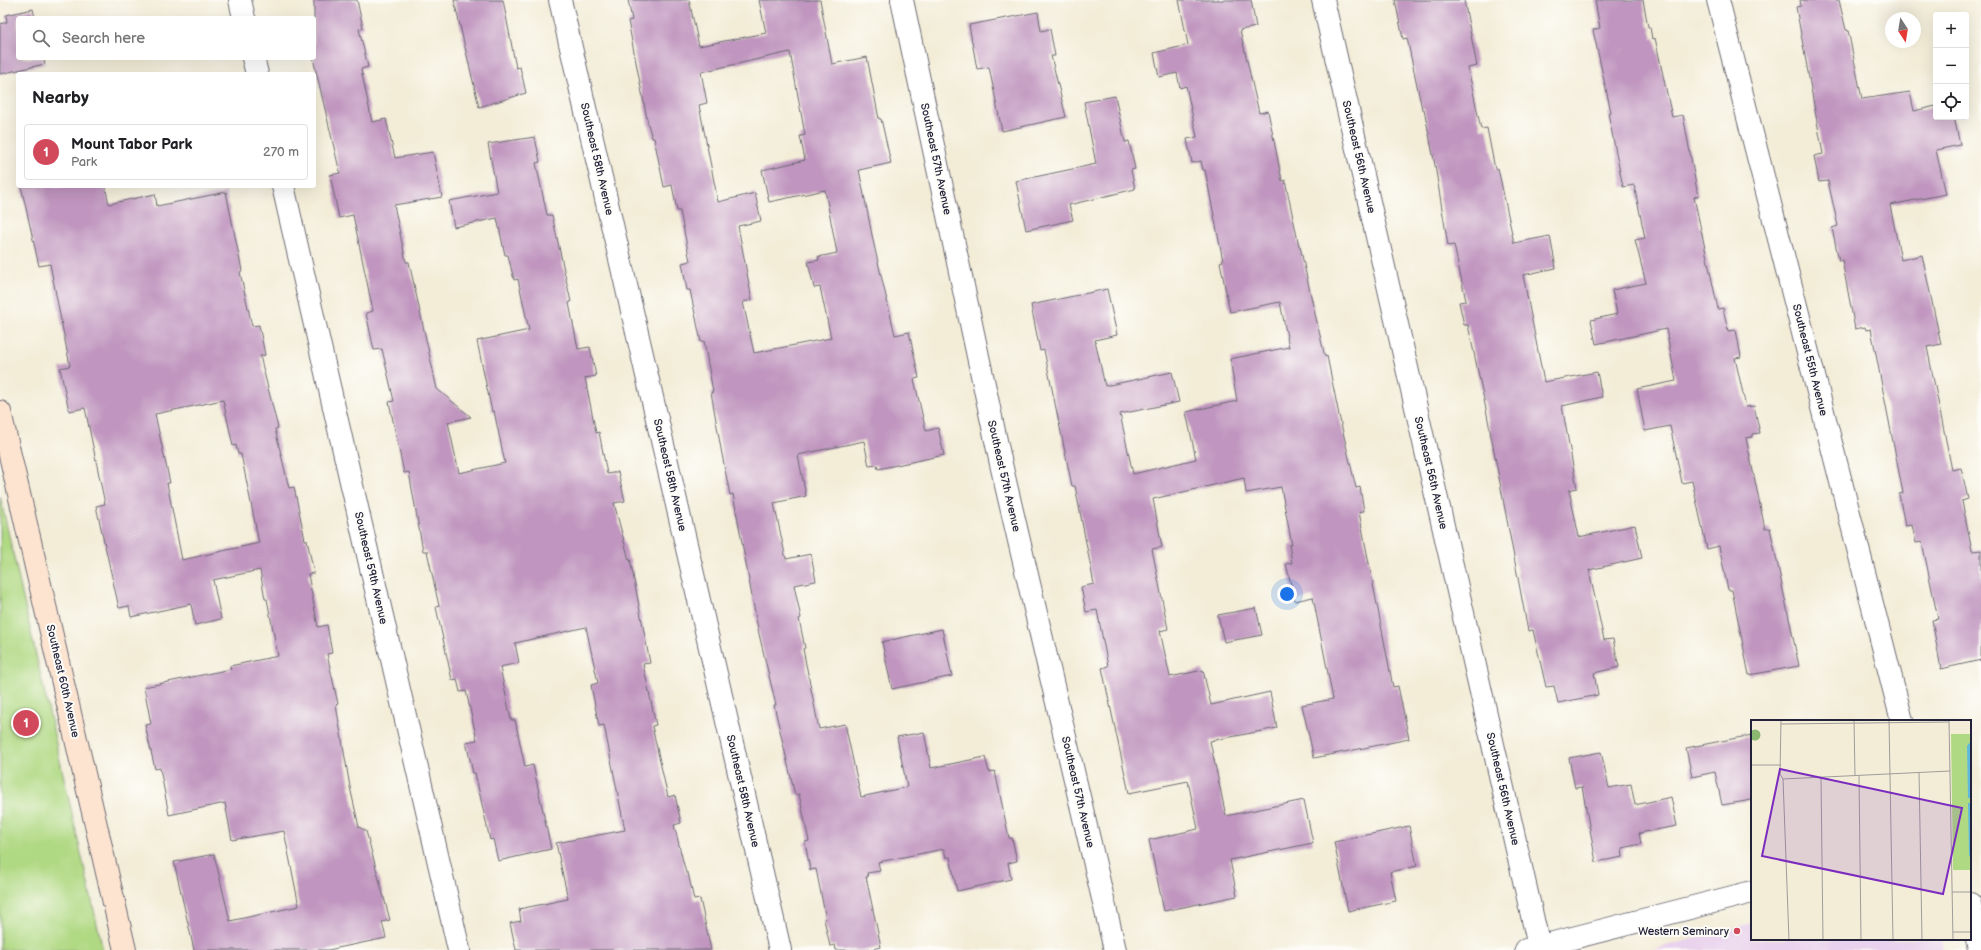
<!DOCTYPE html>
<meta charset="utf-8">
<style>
:root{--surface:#fff;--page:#f6f6f6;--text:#202124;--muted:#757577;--line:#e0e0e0;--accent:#d1495b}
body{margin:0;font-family:"Balsamiq Sans",sans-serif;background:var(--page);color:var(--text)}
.controls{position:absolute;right:12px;top:12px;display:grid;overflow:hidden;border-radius:4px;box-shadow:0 4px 16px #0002}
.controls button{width:36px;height:36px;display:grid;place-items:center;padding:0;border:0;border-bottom:1px solid var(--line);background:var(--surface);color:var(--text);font:20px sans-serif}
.compass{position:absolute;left:1885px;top:12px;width:36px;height:36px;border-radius:50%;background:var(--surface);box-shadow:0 4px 16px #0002;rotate:168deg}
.you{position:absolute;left:1287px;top:594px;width:14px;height:14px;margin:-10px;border:3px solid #fff;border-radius:50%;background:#1a73e8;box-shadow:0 0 0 6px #1a73e833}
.badge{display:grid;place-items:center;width:26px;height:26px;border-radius:50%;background:var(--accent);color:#fff;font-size:13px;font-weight:700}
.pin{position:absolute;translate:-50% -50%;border:2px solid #fff;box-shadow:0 1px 4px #0006}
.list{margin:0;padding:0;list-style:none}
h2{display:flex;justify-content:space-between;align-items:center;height:52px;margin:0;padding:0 16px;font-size:17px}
h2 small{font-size:13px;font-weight:400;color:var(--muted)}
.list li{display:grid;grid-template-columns:26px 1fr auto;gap:12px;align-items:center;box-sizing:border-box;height:56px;margin:0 8px 8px;padding:0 8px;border:1px solid var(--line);border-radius:4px}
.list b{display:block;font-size:15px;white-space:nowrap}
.list p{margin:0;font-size:13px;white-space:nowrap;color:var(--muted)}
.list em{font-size:13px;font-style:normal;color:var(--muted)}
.icon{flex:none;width:22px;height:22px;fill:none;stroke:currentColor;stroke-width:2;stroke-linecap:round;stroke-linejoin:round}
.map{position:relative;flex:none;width:1981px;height:950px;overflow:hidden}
.search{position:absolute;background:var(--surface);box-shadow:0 4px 16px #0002;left:16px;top:16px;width:300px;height:44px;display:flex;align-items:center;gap:10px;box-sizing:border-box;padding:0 14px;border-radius:4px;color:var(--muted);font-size:15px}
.panel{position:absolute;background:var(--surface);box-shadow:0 4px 16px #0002;left:16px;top:72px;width:300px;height:116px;border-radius:4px}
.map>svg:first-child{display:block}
</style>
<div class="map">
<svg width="1981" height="950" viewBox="0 0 1981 950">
<rect width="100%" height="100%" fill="#fdfcf7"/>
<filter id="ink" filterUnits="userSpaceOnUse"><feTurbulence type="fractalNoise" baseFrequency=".025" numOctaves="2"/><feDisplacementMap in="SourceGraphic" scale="8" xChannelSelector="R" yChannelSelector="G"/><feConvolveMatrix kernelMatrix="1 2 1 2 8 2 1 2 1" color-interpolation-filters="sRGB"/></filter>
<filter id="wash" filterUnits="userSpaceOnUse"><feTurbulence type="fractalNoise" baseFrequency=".012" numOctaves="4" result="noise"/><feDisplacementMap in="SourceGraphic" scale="16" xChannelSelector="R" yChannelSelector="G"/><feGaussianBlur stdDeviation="0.9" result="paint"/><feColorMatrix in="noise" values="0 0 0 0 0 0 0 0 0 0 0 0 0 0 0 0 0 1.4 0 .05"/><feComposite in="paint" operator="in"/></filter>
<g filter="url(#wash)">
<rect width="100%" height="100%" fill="#f3edd8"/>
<polygon fill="#e9d2ed" points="1752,923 1752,939 1942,939 1944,950 1651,950"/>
<polygon fill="#b0d983" stroke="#697e5f" points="0,496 103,950 0,950"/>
<g id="blocks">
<g fill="#c095bf" fill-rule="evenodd">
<polygon points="314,0 357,0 363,28 359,29 368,67 361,69 372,122 386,119 395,158 433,152 442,197 394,205 406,262 409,262 437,389 471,417 448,422 459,473 505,463 494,411 492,412 477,341 529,330 518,279 514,280 508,255 505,255 497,218 454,227 449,201 497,192 488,144 535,137 540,162 536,163 547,215 552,215 571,302 569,303 578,349 590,347 596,376 585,378 596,433 599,432 607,474 618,472 625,501 614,503 629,560 630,559 650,663 643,664 656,725 652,726 668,797 675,795 681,823 674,825 686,873 688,873 694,900 700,899 711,950 516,950 510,923 521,921 519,909 568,899 556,843 625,830 604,725 599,726 591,685 598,683 586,627 515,643 519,663 500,667 511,720 515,720 525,767 533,765 551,849 498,861 493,839 490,840 475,773 473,773 466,742 477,740 466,691 460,692 457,679 452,680 436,607 439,606 427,551 423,551 409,472 404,473 389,402 394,401 382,349 374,350 366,313 373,311 353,215 339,218 330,175 340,173 313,58 316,58 314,49"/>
<polygon points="454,0 503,0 516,68 520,67 526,93 479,107"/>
<path d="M628 0H689L699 46 766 33 759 0H820L832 64 867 57 879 119H881L891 163 859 170 874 245 895 335 909 332 919 378 914 379 926 431 938 428 944 455 878 469 877 465 869 466 864 441 798 455 806 496 774 503 786 559 811 554 816 581 794 585 801 618 799 619 805 648 803 649 819 729 845 724 861 797 907 787 897 737 924 732 931 768 985 757 989 772 995 771 1009 838H1012L1017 861 1008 863 1011 879 957 891 950 857H946L944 849 878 862 880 871 867 873 868 877H866L881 947 867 950H836L835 945 830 946 824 919H826L816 869 810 870 805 842 809 841 799 794 795 795 774 705H776L759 634 733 494 730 495 721 449 711 392H713L704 341 701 342 690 290H687L682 263 690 261 680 211H677L672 185 664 187 654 138H652L648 124 628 21 632 20ZM790 52 805 135 800 136 805 160 762 170 769 202 825 190 837 253 818 257 819 260 808 262 814 288 820 287 831 338 754 353 743 302 752 300 738 226 761 221 755 193 718 202 699 105 707 103 701 72Z"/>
<polygon points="1179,0 1251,0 1256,27 1240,30 1259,113 1268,111 1282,181 1285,180 1299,246 1300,246 1312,301 1325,357 1327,356 1339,415 1356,488 1360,487 1364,511 1359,512 1393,687 1398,686 1409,739 1314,758 1302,705 1333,699 1313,597 1295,601 1286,564 1292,563 1289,545 1292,545 1281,487 1246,493 1244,478 1153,499 1162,547 1152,549 1168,629 1160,631 1170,677 1203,670 1211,705 1270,692 1277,728 1210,741 1226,816 1304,800 1313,843 1230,860 1237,896 1164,911 1149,840 1198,829 1188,781 1129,793 1102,668 1108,666 1097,610 1086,612 1081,587 1094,584 1075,486 1072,486 1044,350 1040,351 1031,305 1107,289 1117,335 1095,340 1105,386 1172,372 1179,402 1120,414 1133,474 1196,459 1186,412 1237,401 1230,359 1289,347 1280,302 1230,312 1220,262 1223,261 1205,170 1203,170 1201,161 1192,163 1187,139 1197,137 1186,86 1180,88 1177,73 1159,77 1154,53 1188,45"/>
<polygon points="1395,0 1464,0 1477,66 1468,68 1481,129 1487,128 1495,169 1498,168 1514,243 1550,236 1556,268 1523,275 1544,382 1597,372 1602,397 1562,406 1577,488 1569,490 1579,537 1635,525 1642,558 1589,570 1604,640 1613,639 1619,667 1594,673 1598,695 1558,703 1554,686 1546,687 1533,630 1528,631 1486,409 1468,325 1464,325 1459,302 1466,301 1454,245 1448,246 1435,165 1424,109 1422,109 1407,38 1403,39"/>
<polygon points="1595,0 1643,0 1648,27 1650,27 1652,39 1655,38 1672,117 1683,115 1698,196 1694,197 1718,309 1723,308 1728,331 1736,330 1741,357 1735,358 1746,407 1754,406 1760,433 1752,434 1752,437 1746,438 1765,529 1770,528 1799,666 1749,675 1732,590 1728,590 1719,546 1707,549 1692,481 1682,483 1670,426 1645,431 1637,389 1676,381 1666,329 1596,344 1591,320 1617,314 1612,290 1646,283 1635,240 1645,238 1634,185 1623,187 1608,113 1611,112 1593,30 1600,28"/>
<polygon points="1800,0 1839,0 1846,30 1848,30 1862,99 1910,92 1914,111 1936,106 1936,117 1954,117 1960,145 1936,150 1946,194 1890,205 1901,260 1922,255 1941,344 1927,347 1952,470 1961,468 1968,499 1962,501 1972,551 1981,550 1981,660 1941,669 1932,620 1938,619 1922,542 1916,543 1912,525 1905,526 1899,494 1903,493 1871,329 1866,330 1865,327 1855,329 1842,260 1839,261 1832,228 1838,226 1828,181 1819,182 1814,156 1823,154 1796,7 1801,6"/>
<polygon points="33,9 35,18 18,18 18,58 43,58 45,64 0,74 0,24 7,22 6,15"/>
<polygon points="1038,12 1041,31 1050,29 1055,56 1051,56 1066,117 1002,131 989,67 977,69 969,25"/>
<polygon points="1115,96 1125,142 1129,141 1135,169 1131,170 1135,189 1069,205 1073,220 1026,230 1016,181 1096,164 1084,102"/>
<path d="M21 186H105L109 204 155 194 157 206 226 192 242 271 240 272 252 326 259 325 265 355 260 356 278 428 275 429 289 488 294 487 305 540H307L314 573 308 574 318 627 327 625 332 653 327 654 338 704 336 705 350 787 359 827 366 831 390 920 382 922 386 938 328 950H194L174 862 214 854 230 921 299 906 284 831 232 840 225 803 169 815 160 768 155 769 145 725 151 724 144 687 231 669 230 666 278 656 267 599H265L260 570 213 580 221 619 195 625 191 604 131 617 129 606 119 608 96 506 105 504 85 408 69 411 60 368 70 366 50 264 39 266ZM223 400 233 446 236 445 238 454H241L259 543 182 560 167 483H170L155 414Z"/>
<polygon points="1256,608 1262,635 1224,642 1218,615"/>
<polygon points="942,629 952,676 892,689 882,642"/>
<polygon points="1752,735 1752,800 1722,805 1715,772 1692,777 1686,748"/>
<polygon points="1601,752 1609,788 1631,784 1635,805 1671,797 1677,826 1639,833 1641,844 1622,848 1623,857 1596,862 1582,787 1575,788 1569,758"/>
<polygon points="1409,826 1417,866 1390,872 1396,901 1348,911 1334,842"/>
</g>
</g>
</g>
<g filter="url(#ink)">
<use href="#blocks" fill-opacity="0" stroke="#6b6972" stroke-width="1"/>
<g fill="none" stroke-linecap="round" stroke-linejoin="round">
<g stroke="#6b6972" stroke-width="24">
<g id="street">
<polyline points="240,0 244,18"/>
<polyline points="560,0 780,950"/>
<polyline points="902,0 1001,464 1115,950"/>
<polyline points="1323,0 1539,946"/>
<polyline points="1718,0 1902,721"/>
<polyline points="253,58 257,74"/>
<polyline points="283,186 459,950"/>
<polyline points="1970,904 1979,950"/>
<polyline points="1526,950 1752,892"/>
</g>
</g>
<g stroke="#6b6972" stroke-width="24">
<polyline id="secondary" points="0,412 125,950"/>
</g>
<use href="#street" stroke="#fff" stroke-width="22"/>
<use href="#secondary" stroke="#fde4d1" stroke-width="22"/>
</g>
</g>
<circle fill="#d1495b" stroke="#fdfcf7" stroke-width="1.5" cx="1737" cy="931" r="4"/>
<g text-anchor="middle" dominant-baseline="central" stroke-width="4" stroke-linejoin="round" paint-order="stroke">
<g font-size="11" fill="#22223b" stroke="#fdfcf7">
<text transform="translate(1359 157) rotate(77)">Southeast 56th Avenue</text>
<text transform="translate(597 159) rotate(77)">Southeast 58th Avenue</text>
<text transform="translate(936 159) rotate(78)">Southeast 57th Avenue</text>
<text transform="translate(1810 360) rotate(76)">Southeast 55th Avenue</text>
<text transform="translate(1431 473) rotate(77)">Southeast 56th Avenue</text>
<text transform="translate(670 475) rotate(77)">Southeast 58th Avenue</text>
<text transform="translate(1004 476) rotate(77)">Southeast 57th Avenue</text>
<text transform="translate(371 568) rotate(77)">Southeast 59th Avenue</text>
<text transform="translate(63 681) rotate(77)">Southeast 60th Avenue</text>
<text transform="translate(1503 789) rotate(77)">Southeast 56th Avenue</text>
<text transform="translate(743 791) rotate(77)">Southeast 58th Avenue</text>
<text transform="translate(1078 792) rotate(77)">Southeast 57th Avenue</text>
</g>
<g font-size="11" fill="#22223b" stroke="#fdfcf7" text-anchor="end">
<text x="1729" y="931">Western Seminary</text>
</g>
</g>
<g transform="translate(1751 720)">
<rect width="220" height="220" fill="#f3edd8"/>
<path d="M200 14H220V150H202Z" fill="#b0d983"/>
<path d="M-1.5 15a5.5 5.5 0 1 1 11 0a5.5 5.5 0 1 1-11 0Z" fill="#8cb971"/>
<path d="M220 21V78H217L216 26ZM217 83H220V139L218 135Z" fill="#60b9dd"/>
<path fill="none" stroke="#9f9c99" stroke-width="1" d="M30 0 29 54 32 59 38 220M103 0 104 56M138 0 142 220M198 0 202 220M30 4 198 2M0 45H30M168 52 171 220M108 56 110 220M70 58 72 220M32 59 199 51M201 172H220M202 212H220"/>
<path fill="#7b2cbf" fill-opacity="0.15" stroke="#7b2cbf" stroke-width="2" d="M29 49 211 88 192 174 11 136Z"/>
<rect width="220" height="220" fill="none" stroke="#22223b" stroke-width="2"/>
</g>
</svg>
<div class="controls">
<button>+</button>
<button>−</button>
<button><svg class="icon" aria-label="locate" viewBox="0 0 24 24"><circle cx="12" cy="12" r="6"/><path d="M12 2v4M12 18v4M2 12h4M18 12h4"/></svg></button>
</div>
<svg class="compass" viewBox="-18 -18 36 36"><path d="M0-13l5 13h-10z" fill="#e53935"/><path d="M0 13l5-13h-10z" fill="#757577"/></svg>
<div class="you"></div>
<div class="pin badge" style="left:26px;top:723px">1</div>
<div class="search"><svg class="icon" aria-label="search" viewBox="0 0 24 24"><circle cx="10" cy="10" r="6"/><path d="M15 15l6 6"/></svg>Search here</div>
<section class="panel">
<h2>Nearby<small></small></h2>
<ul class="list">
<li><span class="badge">1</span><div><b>Mount Tabor Park</b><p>Park</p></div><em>270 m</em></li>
</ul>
</section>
</div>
